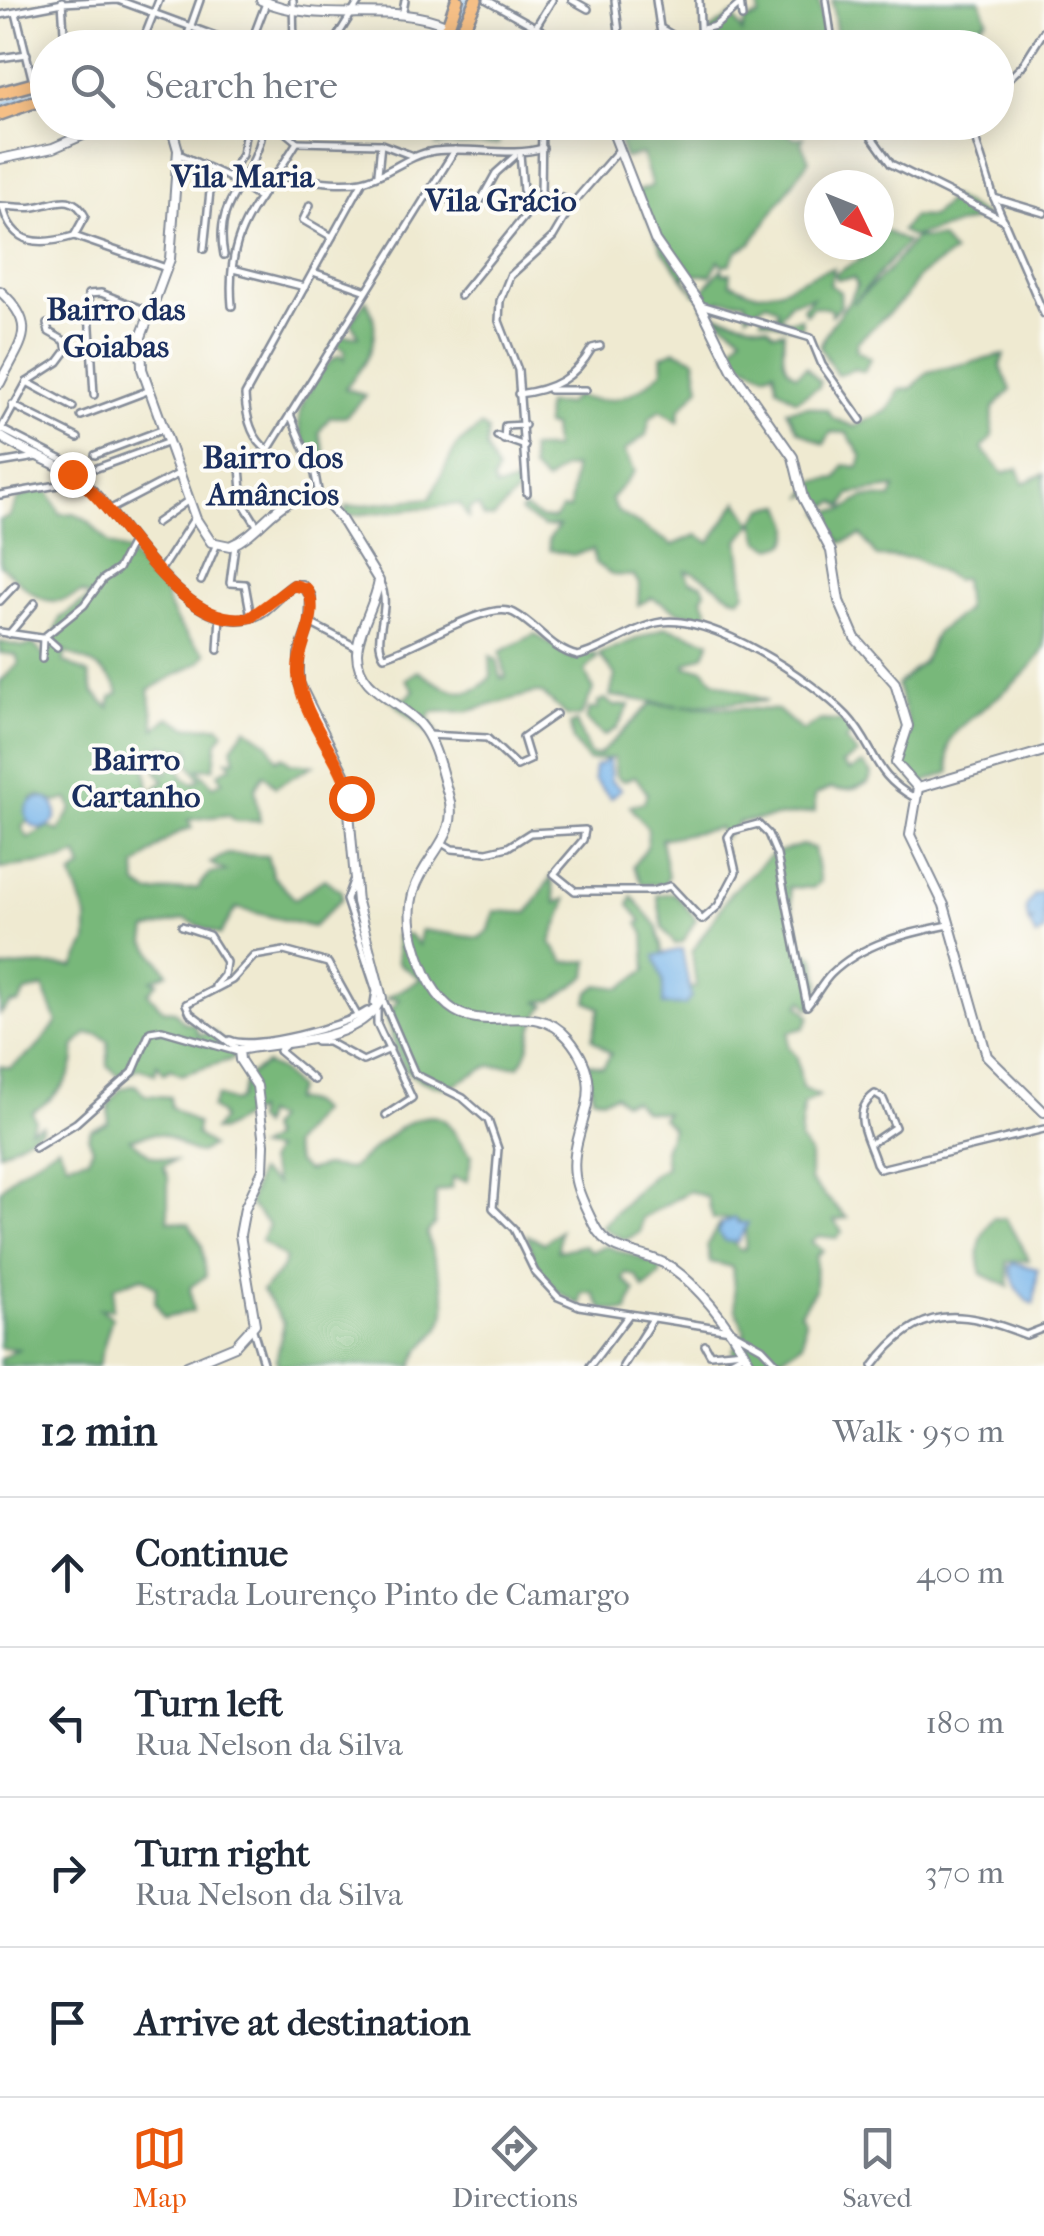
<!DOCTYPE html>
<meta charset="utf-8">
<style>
:root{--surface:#fff;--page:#f2f2f3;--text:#1f2937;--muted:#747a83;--line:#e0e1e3;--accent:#ea580c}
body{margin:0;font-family:"IM FELL French Canon",serif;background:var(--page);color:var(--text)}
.compass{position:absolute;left:804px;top:170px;width:90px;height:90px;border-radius:50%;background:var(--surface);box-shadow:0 5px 25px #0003;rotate:133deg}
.stop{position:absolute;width:30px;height:30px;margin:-22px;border:8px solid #ea580c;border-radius:50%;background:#fff}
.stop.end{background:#ea580c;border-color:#fff;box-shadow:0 2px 10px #0008}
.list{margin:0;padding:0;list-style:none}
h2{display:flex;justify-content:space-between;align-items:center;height:130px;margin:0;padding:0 40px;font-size:42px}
h2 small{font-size:32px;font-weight:400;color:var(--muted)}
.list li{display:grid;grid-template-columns:65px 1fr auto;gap:30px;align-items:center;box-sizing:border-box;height:150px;padding:0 40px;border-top:2px solid var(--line)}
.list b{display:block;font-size:38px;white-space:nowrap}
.list p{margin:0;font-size:32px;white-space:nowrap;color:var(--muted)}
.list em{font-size:32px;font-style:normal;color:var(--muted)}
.icon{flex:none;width:55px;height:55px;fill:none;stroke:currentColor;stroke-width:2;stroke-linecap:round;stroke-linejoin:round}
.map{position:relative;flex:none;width:1044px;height:1366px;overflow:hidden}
.search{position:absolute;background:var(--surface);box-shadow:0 5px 25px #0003;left:30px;right:30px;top:30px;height:110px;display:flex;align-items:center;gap:25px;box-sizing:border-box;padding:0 35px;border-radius:55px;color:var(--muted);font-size:38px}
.sheet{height:730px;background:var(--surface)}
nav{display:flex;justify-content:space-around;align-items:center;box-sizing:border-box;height:140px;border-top:2px solid var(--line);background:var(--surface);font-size:28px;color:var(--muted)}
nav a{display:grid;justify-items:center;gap:5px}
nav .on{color:var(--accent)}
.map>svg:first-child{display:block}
</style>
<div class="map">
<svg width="1044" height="1366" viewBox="0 0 1044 1366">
<rect width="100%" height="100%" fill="#fdfcf7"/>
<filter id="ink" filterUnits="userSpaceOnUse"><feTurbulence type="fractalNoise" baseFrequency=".01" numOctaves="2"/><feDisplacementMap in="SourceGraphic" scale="20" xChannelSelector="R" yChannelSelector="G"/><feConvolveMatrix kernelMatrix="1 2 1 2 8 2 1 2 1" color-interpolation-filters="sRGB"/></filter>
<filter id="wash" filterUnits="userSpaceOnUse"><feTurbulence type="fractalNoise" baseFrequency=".0048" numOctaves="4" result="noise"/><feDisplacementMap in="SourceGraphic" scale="40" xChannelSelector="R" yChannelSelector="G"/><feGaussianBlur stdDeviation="2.25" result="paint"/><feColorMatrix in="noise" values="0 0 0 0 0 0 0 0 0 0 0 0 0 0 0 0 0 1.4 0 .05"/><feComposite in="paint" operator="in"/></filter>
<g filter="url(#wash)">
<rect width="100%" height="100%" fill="#efead1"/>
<g fill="#78b87a" stroke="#4a746c" stroke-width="2.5" fill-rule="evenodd">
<polygon points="759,0 819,0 828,47 710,47 711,30 732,15 742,32 745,21 759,16"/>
<polygon points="832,0 980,0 987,19 953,47 838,47"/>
<polygon points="463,123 503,123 498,144 435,146 461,134"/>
<polygon points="641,123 769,123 795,138 804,137 801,143 809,160 751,243 737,251 730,264 722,265 719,260 711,275 683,275 692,290 662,250 636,192 652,186 642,154 625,158 619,143 645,135"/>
<polygon points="952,197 987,217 911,237 901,231 913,216 931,217"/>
<path d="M879 228 907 242 852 304 888 271 915 238H941L953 253 918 277 905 298 857 342 856 350 870 358 864 372 855 369 837 375 820 347C829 320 849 309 857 285L854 278 837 279 835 274 869 254 872 245H879Z"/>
<path d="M722 268 723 274 731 273 730 283C738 284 744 290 752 292 782 297 806 272 834 268L830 285 840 292 841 306 831 315V309L813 306 806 314 803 308 813 297 790 302 780 317 788 321 801 318 802 326 797 328 761 319 764 310 765 316H777L778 309 767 302 747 315 745 301 720 300 718 308 694 293 695 285 706 297 705 288Z"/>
<path d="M366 300C385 332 369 362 345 388L366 396 345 417H330L319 432 327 461 316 462C310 451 300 437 299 424 297 404 323 362 340 355L344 359 345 350 334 344 341 336H359L351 322Z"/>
<path d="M702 306 713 314 768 327 774 333 784 331C784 347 778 365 796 375L806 367 820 382 819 387 796 400 777 387 774 370 765 374 727 354 742 335Z"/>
<path d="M675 350 695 359 700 387 680 409 678 422 660 410 650 418 646 435 624 451 635 471 611 499 617 511 673 545 697 535 710 542 738 501 753 524 739 540 745 593 739 599C718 593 710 575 685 570L689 581 702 584 705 591 702 599 708 610 705 617 679 612 652 598 638 605 639 584 634 576 613 575 595 563 593 549 573 555 550 550 548 540 559 526 544 527 520 512 524 508 540 518 554 519 562 509H570L574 467 563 468 546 482 532 470 530 449H554L552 427 545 425 546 404H567L575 396C610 407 638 396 663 370L662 356Z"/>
<path d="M1004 355 1000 366 1011 390 993 408 992 437 982 449 1003 473 1018 468 1023 483 1044 474V648C1028 683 956 722 950 741 947 750 948 762 950 772L918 785 899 761 910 730 897 685 923 662 936 633 966 610 963 578 955 580 914 558 877 557 861 535 841 543 821 512 844 510 864 497 891 498 895 488 850 494 843 507 836 502 823 508 816 493 805 496 816 481 837 478 844 465 859 467 862 457 847 433 831 432 824 444 798 430 787 410 808 406 827 410 833 418 855 427C878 410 887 422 899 390L912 388 928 372Z"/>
<polygon points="481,426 488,431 486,448 497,472 493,481 496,488 516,483 516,494 493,518 484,517 478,506 470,508 468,518 460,504 345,516 346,507 430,498 456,446"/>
<path d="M40 487 47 488 60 514 74 513 89 522 110 545 127 551 144 570 164 582C166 612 183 635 206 653L201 661 149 690 155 729 169 717 187 727 219 726 224 732 217 742 214 768 198 769 213 786 223 781 218 773 232 766 227 760H235L232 747 246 728 268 743 277 760 283 756 290 763 314 765 275 787 264 774 255 788 260 821H236L228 815 188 820 192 828C169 833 154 852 136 866L137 885 150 893 198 888 210 873 225 871 210 863 227 854 267 856 273 876 295 899 324 879 341 891 342 898 313 927 236 908 220 935 185 919 147 930 145 942 168 973 152 980 158 982 148 993 163 1010 175 1011 183 1022 194 1024 199 1035 214 1032 234 1054 233 1059 181 1075 170 1069 164 1074 157 1064 155 1074 138 1068 122 1079 108 1066V1041L98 1034H86L74 1047C77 1077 56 1098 32 1112L35 1120 30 1129 42 1125V1129L0 1153V1066L10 1068 35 1050 57 1022 43 987 26 992 19 1003 10 1004 0 1014V969C24 965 51 965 74 967L87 941V918L72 876 82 868 77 855 60 861 0 868V682L19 663 16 655 0 653V642L24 647 33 644 46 658 60 618 91 597 81 593C42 615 29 588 0 565V520L9 517 18 499ZM65 652C86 661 112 670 119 693L111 698 109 708 93 692 89 674 64 662ZM163 745 181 751 189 748 191 756 186 758 200 779 193 783 184 778 176 761 167 773 160 767 155 770 164 780 150 794 144 756ZM38 795 56 802 68 799 72 809 59 831 48 827 28 838 22 827 29 819 32 798Z"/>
<path d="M783 505C789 522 796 527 786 544L773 548 760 541 754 521 765 508Z"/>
<path d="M666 627 710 641 704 655 686 664 687 667 704 669 714 681 767 701 682 706 778 710 802 731 821 720 847 722 852 734 845 740 858 754 842 764 850 771 863 764 872 774 868 783C855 789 844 792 831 788L815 795V812L739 822 724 838 719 828 661 839 668 876 664 885 642 884 633 866 647 847 648 829 630 806 644 802 647 793 635 776 623 781 616 776 614 758 588 761 573 741 570 725 576 722 590 755H599L651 704 681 706 610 696 615 675 599 654Z"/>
<path d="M535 634 572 658 595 654 597 658 585 671 593 690 581 716 568 717 542 693H534L469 711 432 712 429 717 437 733 429 734 388 697 406 699 414 690 406 679 418 671C441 687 470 706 491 676L490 656 497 660 501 678 506 677 500 652Z"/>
<polygon points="605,699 614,706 630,705 617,728 604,736 586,720 589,709 598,709 598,702"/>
<polygon points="802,845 814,848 820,882 813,888 789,887 800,948 815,958 820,982 816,1007 809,1008 803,1000 799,1005 810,1016 804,1028 789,1032 788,1046 797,1057 802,1088 819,1096 803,1104 800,1140 810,1154 810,1181 847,1218 834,1220 842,1232 837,1238 818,1236 811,1242 823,1250 816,1256 815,1290 800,1312 805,1319 803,1343 779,1359 782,1366 735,1366 733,1350 745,1332 736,1310 732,1267 710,1262 707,1245 719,1224 739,1250 745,1249 746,1226 736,1219 713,1219 707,1197 690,1191 642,1218 640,1232 625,1240 601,1227 651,1176 666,1167 664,1150 672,1128 662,1118 666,1113 644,1111 633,1100 623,1102 615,1095 602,1099 593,1096 587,1063 603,1067 611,1054 592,1039 600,1008 587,1002 589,992 598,985 621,988 646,970 644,934 638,923 642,921 629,905 632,896 657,926 663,954 691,988 696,987 692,952 731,892 772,854"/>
<path d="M551 877 556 903 566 899C566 910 554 930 551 943L565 962 589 961 587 976 553 1000 537 1002 546 1005C525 1027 536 1044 519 1066H489L447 1088C396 1079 400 1060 386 1015L400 999 386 998 421 979 398 963 396 936 409 934 419 945 421 930 479 938 489 930 494 911 528 913Z"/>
<polygon points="674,893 696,919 683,942 675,944 663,928 657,895"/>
<path d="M266 1064 281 1071 297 1089 292 1100 309 1103 319 1111 291 1146 297 1163 307 1171 324 1166 350 1169C368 1156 417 1100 445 1121 455 1129 462 1149 472 1155L467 1181 453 1178 451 1188 436 1192 435 1223 427 1233C431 1259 456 1301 440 1327 431 1342 418 1346 413 1366H280L276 1360 284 1323 262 1291 282 1269 285 1258 261 1241 269 1225 249 1204 258 1172 276 1184 268 1162 274 1150 257 1148 271 1139 268 1128 275 1119 264 1114 261 1126 255 1120V1111L219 1131 213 1130 222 1120 220 1114 211 1108 217 1096 234 1102 239 1099C250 1071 239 1082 266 1064Z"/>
<path d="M135 1085 145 1095 170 1097 171 1107 197 1124 196 1134 211 1146 200 1153C185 1151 181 1143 170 1138 155 1130 145 1136 130 1139L150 1155 175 1161 163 1166 168 1177V1220L189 1224 202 1245 206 1276 190 1287 193 1311 164 1318 155 1302 156 1287 142 1277 114 1287 112 1309H100L112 1317 98 1366H0V1359L18 1349 0 1348V1190L16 1173 58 1146 67 1163 88 1158 93 1148 88 1137 91 1130 108 1123 109 1104 120 1089Z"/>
<path d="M993 1218 1006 1219 1029 1260 1007 1262 1009 1287 982 1274C975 1252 979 1236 993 1218Z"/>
<path d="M560 1230 558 1251 584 1245 592 1251 606 1246 662 1266 659 1276 644 1289 636 1276 626 1273 623 1279 635 1291 627 1312 602 1309 593 1293H582L581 1305C548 1290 535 1270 527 1235L544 1243Z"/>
</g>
<g fill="#78b5ea" stroke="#4a72a4" stroke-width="2.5">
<polygon points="609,760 611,781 621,789 611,798 594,780 594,767"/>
<circle cx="41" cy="813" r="15"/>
<polygon points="1044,891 1044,931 1036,937 1029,923 1034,920 1028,921 1026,907 1034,895"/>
<polygon points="682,949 691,997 685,1005 663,1005 663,981 655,956"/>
<polygon points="735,1218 738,1223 748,1223 738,1242 726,1241 718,1233 721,1224"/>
<path d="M1014 1263 1038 1269 1034 1304C1020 1300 1013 1282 1010 1267Z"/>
</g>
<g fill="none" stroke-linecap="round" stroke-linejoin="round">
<g stroke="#78b5ea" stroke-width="6">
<polyline points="440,48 462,22 467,0"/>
<polyline points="0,106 48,89"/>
</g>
</g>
</g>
<g filter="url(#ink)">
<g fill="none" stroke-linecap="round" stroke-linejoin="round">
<g stroke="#858c98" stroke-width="10">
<g id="minor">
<polyline points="293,0 294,48"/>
<polyline points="487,0 573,48"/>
<polyline points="572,0 588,9"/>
<polyline points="615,0 621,48"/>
<polyline points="656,0 663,48"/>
<polyline points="699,0 701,48"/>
<polyline points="740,0 742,17"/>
<polyline points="826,0 833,48"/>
<polyline points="62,1 65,48"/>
<polyline points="403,11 405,0"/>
<polyline points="16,13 33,82"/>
<polyline points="0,15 63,3 118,0 248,48"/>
<polyline points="662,29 694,48"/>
<polyline points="703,29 715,26 740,4"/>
<polyline points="140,48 159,0"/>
<polyline points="183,48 200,0"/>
<polyline points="249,48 266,3"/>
<polyline points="330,48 360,0"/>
<polyline points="523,48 552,0"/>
<polyline points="0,58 27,54"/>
<polyline points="996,91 1022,66 1044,31"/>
<polyline points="861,122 891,164 1004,220"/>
<polyline points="970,122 994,198 1044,314"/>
<polyline points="297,142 381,144 378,173"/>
<polyline points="381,144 413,156"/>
<polyline points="179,154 228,177 242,155 247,122"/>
<polyline points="520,154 523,190"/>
<path d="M275 176C301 178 336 186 362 181 387 176 407 155 434 151 473 146 510 158 543 148"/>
<polyline points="229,178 260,198"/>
<polyline points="427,196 467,202 481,200 496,173 515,156"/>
<polyline points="541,196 562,197"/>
<polyline points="994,198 1044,213"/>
<polyline points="310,205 303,220 332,237"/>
<path d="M0 206C11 206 23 209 34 207 55 204 72 191 85 216L74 236"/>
<path d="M3 207C12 246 40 246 74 236"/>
<polyline points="74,236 166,268"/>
<polyline points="204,249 212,172"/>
<path d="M224 255C212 195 257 184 264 122"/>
<polyline points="233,269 305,287"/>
<polyline points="313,272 364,290"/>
<polyline points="460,296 541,196 542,122"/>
<polyline points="701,305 811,338 822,365 861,420"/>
<path d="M232 306C225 226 260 205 297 142L273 122"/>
<polyline points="27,382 73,407"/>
<polyline points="550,390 586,390"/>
<path d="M518 394C553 390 575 378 592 348L600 346"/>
<polyline points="94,395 88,294 101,293 149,312"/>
<polyline points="12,405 78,438"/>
<polyline points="290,414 315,474 319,496"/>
<polyline points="81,416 150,390"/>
<polyline points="1,429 78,468"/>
<polyline points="0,431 27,382 58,362 67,350 65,341 49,332 47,324"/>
<polyline points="497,436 525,446"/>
<polyline points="504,440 505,426 525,425"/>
<path d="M268 450C251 439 246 414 245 395L363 181"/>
<polyline points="95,455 164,429"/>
<polyline points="0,463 36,457"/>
<polyline points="97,468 169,442"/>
<polyline points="527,493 518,370 499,321 500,301 510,276 553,237 573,203 618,151"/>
<polyline points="0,495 81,481"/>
<polyline points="109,510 180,473"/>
<polyline points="156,523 189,500"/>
<polyline points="258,527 243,503 240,467 268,450 455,150"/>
<polyline points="235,545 230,583 245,584 251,617"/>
<polyline points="160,571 195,517"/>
<polyline points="201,581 216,546"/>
<path d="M380 583C393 607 371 636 384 656 414 649 488 599 514 613 537 625 551 650 578 656 605 649 629 630 656 623 708 610 813 680 847 716 876 747 872 775 915 798"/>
<polyline points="0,601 15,585"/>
<polyline points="310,623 356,647"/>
<polyline points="0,632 48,639 57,647"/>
<polyline points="9,634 35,603"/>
<polyline points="218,650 220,615"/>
<polyline points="42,659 43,638 84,605 103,579 118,569 132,542"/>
<polyline points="428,735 487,738 517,766 530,760 523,737 556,714"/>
<path d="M442 843 452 849 487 852 508 847 530 833 585 830 583 840 554 874 575 891H652L670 886 702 920 718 906 736 872 728 837 732 831 758 824 768 834 777 855 807 1006C816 996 822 983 831 974 863 943 907 933 949 925"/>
<polyline points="353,881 346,900 376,991 374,1003"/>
<polyline points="182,926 209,935 226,962 224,975 215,986"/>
<polyline points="382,998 415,1074 463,1098 488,1120 498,1149 493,1208 514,1229 535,1272 558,1297 579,1306 730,1330 762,1348 779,1366"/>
<polyline points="377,1007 377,1024 412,1098 386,1115"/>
<path d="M230 1040C252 1051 345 1026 367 1011"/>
<polyline points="316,1042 328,1042 363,1061 390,1049"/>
<polyline points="285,1046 279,1051 314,1080"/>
<polyline points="239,1050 190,1013 186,1004 232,980 254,956 284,951 328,963 358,1017"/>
<path d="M870 1144 895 1127 883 1099 875 1094C849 1113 868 1137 876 1163L880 1169 1044 1129"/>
<polyline points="35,1148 76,1123 133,1072 150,1032 162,1030 238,1052"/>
<polyline points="253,1330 264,1366"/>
<polyline points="705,1345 710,1354 744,1351"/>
<polyline points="590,1366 628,1316"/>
<polyline points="623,1366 652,1320"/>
<polyline points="722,1366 745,1353"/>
<path d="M873 1366C919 1304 960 1309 1026 1335L1044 1328"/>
</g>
</g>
<g stroke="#858c98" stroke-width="12">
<g id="tertiary">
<path d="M261 0C321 27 390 0 448 26"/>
<polyline points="461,33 487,48"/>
<path d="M160 122 174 136 178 150 170 259 141 337 142 369 196 519 211 542 230 546C267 530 276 491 322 497L341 519 379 581C375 605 358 630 357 653 357 691 399 700 420 724 436 742 441 771 448 794 466 851 394 863 414 940 450 1075 521 983 568 1038 614 1093 568 1126 575 1176 577 1192 587 1210 594 1225 611 1258 644 1249 671 1267 705 1291 732 1331 752 1366"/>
<polyline points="609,122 655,240 699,303 732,370 793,457 803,498 831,551 839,601 855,638 895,683 908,726 896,763 918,788 910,835 944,905 987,1056 1044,1112"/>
<polyline points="0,159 53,148 113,122"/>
<path d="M0 291C41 328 19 343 0 383"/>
<path d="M0 436C27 455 63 463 88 486 126 523 187 636 251 617 269 612 279 594 294 585H302L311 596 310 623 299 654V683L346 778 357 902 382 998C358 1044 284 1041 239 1050L240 1060 257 1086 264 1144 263 1170 245 1208 240 1235 255 1324 235 1346 187 1366"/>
<polyline points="918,788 1044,751"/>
</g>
</g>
<g stroke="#858c98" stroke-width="16">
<g id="primary">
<polyline points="429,48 448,26 457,0"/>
<polyline points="454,48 476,0"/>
<polyline points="0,93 48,80"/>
<polyline points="0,114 48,97"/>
</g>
</g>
<use href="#minor" stroke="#fff" stroke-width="5"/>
<use href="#tertiary" stroke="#fff" stroke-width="8"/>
<use href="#primary" stroke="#f5bf86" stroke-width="11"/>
</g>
</g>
<g fill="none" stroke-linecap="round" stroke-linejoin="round" filter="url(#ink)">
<path stroke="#ea580c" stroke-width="12" d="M72 474C123 510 178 634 251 617L294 585 307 589C322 616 296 646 298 674 302 719 340 755 351 798"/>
</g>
<g text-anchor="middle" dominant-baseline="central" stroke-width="8" stroke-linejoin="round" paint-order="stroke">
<g font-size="32" font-weight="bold" fill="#1b2f5e" stroke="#fdfcf7">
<text x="243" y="176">Vila Maria</text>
<text x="501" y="200">Vila Grácio</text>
<text x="116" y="309">Bairro das<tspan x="116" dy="37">Goiabas</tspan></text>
<text x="273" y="457">Bairro dos<tspan x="273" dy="37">Amâncios</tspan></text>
<text x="136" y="759">Bairro<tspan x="136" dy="37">Cartanho</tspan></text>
</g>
</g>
</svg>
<svg class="compass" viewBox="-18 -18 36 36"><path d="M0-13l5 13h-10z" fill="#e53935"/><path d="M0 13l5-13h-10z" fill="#747a83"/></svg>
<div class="stop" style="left:351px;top:798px"></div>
<div class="stop end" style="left:72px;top:474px"></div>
<div class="search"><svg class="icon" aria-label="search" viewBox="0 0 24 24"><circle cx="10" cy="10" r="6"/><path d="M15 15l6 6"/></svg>Search here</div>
</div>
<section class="sheet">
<h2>12 min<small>Walk · 950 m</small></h2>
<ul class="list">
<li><svg class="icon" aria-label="ahead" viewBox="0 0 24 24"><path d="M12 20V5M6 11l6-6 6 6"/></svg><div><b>Continue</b><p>Estrada Lourenço Pinto de Camargo</p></div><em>400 m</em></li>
<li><svg class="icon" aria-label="left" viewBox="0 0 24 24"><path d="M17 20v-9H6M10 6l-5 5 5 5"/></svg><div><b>Turn left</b><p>Rua Nelson da Silva</p></div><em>180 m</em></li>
<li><svg class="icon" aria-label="right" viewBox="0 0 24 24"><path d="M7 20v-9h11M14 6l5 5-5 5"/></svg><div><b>Turn right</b><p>Rua Nelson da Silva</p></div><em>370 m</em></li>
<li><svg class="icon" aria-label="arrive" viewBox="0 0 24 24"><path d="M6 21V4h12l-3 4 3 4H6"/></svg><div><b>Arrive at destination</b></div></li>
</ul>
</section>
<nav>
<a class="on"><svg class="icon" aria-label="map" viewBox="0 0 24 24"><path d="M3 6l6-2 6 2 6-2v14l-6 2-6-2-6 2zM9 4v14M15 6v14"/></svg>Map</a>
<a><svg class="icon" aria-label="directions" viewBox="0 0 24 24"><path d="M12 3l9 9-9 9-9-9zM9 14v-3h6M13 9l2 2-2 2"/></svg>Directions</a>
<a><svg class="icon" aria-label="saved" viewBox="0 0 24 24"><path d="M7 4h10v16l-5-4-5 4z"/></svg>Saved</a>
</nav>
